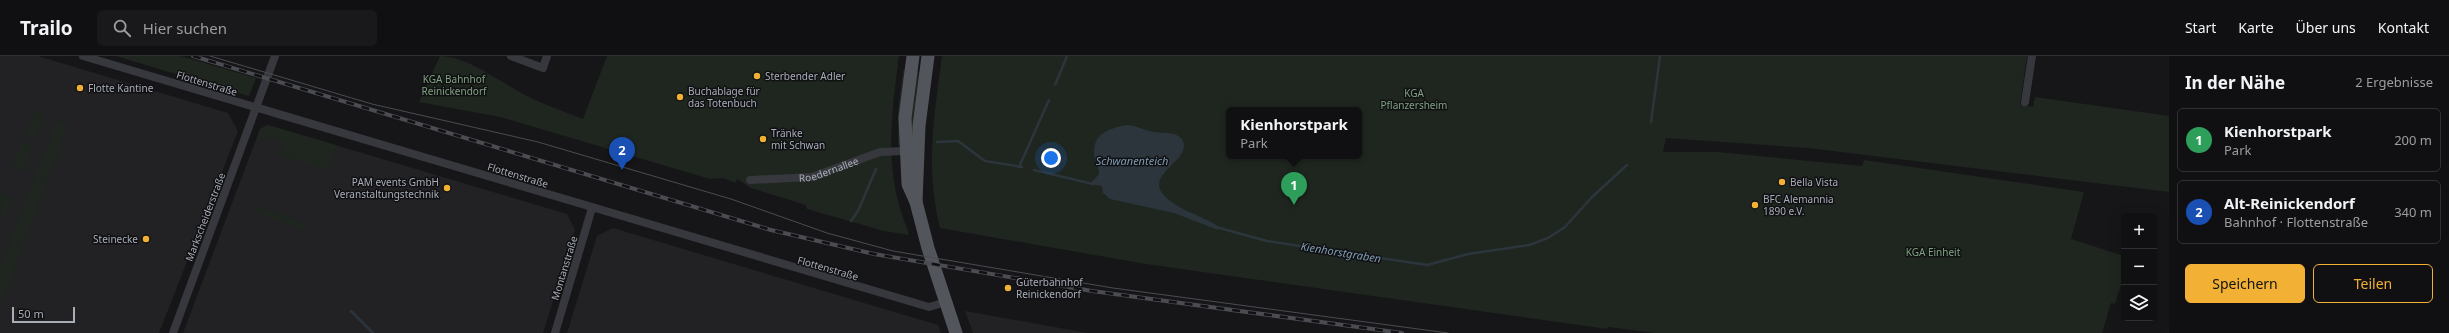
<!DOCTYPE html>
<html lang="de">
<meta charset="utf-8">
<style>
:root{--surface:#101012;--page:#19191b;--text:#f1f3f6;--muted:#9c9d9f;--line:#303032;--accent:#f2b134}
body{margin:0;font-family:"Noto Sans",sans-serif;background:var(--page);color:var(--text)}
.controls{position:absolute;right:12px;bottom:12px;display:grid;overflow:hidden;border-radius:6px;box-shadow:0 4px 16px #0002}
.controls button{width:36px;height:36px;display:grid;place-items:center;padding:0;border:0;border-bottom:1px solid var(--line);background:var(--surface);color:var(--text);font:20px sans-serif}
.scale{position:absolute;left:12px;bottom:10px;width:63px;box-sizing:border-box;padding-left:4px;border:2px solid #a8adb8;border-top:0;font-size:11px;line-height:14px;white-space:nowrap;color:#a8adb8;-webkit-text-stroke:3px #111113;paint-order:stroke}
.you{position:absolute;left:1051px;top:102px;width:14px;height:14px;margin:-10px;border:3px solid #fff;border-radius:50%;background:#1a73e8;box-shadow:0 0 0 6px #1a73e833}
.badge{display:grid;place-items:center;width:26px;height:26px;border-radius:50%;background:var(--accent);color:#fff;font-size:13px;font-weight:700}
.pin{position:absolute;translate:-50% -33px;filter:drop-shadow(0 1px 2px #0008)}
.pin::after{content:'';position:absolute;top:21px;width:14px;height:12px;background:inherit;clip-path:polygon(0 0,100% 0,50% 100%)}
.popup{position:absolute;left:1226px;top:51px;width:136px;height:52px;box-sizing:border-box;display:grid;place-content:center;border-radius:6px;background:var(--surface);filter:drop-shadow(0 1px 3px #0005);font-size:13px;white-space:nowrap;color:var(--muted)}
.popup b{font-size:15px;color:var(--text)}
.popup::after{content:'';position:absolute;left:50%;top:100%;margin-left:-8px;border:8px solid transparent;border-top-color:var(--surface)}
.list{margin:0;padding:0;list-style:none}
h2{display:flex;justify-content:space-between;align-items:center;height:52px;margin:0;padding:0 16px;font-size:17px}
h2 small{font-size:13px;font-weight:400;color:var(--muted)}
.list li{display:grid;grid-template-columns:26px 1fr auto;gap:12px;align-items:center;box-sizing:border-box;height:64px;margin:0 8px 8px;padding:0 8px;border:1px solid var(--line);border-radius:6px}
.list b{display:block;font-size:15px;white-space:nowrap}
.list p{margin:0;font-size:13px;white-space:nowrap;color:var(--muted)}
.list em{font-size:13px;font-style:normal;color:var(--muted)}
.actions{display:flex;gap:8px;padding:12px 16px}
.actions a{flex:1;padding:9px 0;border:1px solid var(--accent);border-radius:6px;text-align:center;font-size:14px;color:var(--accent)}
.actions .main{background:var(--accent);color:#111}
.icon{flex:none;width:22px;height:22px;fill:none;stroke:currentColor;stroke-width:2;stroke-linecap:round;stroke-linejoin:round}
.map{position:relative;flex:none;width:2169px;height:277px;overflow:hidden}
header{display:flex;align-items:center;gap:24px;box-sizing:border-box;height:56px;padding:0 20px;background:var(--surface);border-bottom:1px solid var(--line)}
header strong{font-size:19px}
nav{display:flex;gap:22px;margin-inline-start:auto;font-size:14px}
.search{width:280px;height:36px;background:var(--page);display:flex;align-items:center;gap:10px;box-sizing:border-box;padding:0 14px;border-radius:6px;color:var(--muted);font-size:15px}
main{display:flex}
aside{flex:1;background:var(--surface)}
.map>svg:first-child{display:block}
</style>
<header>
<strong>Trailo</strong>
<div class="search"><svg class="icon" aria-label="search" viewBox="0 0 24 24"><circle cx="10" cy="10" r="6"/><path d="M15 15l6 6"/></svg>Hier suchen</div>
<nav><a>Start</a><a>Karte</a><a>Über uns</a><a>Kontakt</a></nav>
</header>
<main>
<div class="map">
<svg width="2169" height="277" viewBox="0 0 2169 277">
<rect width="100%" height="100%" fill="#161618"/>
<g fill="#222225">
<polygon points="0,0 38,0 228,57 238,75 159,277 0,277"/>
<polygon points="268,69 567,158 575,174 543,277 183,277 260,73"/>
<polygon points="613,172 938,269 941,277 567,277 597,180"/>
<polygon points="965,255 1088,277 973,277"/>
</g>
<g fill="#1e261f" fill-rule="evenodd">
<polygon points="116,0 181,0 256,22 249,40"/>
<path d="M440 0C469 0 505 30 531 42 548 50 566 56 583 63L607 0H899C893 46 886 95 897 141 900 154 905 167 909 179L884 175 807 153 806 149 751 132 737 123 736 127 723 122 710 123 500 61 419 46Z"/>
<path d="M942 0H2027L2020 48 2033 51 2035 41 2169 60V136L1808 92 1666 82 1663 96H1717L1862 110 1864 104 2084 136 2071 183 2124 200V219L2115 248 2111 247 2102 277H1655L1608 271 1607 273 1146 208 940 172C925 110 934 61 942 0ZM1229 54H1359V100H1229Z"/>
<polygon points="903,14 906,15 900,89 898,90 898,56"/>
<polygon points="915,16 921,17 913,83 909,84"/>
<polygon points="35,55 45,59 35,84 25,80"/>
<polygon points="57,64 68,68 0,250 0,212"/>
<polygon points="268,69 336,89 327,115 281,99 282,85 270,81 268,87 257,81 260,73"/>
<polygon points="22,85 33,90 23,116 12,112"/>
<polygon points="2,136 13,141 5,161 0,159"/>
<polygon points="257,151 305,167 303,174 254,157"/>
</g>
<path fill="#2c353c" d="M1126 69C1137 69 1144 75 1155 76 1164 78 1175 75 1182 83 1194 104 1146 116 1163 138 1176 154 1202 159 1219 171L1218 174 1174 157 1110 143 1103 137 1102 130 1090 128 1099 118C1099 112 1096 108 1095 103 1090 79 1107 73 1126 69Z"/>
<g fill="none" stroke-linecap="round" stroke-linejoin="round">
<g stroke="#2c353c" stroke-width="2.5">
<polyline points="1055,29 1067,0"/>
<polyline points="1651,66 1660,0"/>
<polyline points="937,86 958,85 985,105 1022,111"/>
<polyline points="1019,111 1049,44"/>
<polyline points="1034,114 1093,128"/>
<polyline points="851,165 858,155 876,113"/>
<polyline points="1216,171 1267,185 1427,209 1468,198 1529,189 1548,182 1565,171 1592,141 1627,109"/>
<polyline points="351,255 373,277"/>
</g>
<g stroke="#37383d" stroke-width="8">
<polyline points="83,0 929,251 946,246"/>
<polyline points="511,0 543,12 547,0"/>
<polyline points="2025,46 2032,0"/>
<path id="s1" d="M750 124 812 121 880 96 905 95"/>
<polyline points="173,277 275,0"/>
<polyline points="555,277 592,152"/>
</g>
<g stroke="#53555c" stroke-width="13">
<polyline points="913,0 905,62 908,128 916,146 928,192 956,277"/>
<polyline points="916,146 919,70 928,0"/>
</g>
<polyline stroke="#4a4c52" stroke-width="1" points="210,0 372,48 538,86 731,143 827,177 893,195 1113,232 1448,277"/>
<g stroke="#4a4c52" stroke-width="4">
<polyline id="rail" points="193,0 771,174 874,198 1092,235 1402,277"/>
</g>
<use href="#rail" stroke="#111113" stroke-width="2.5" stroke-dasharray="8" stroke-linecap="butt"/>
</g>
<g fill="#f2b134" stroke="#111113" stroke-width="1.5">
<circle cx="757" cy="20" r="4"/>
<circle cx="80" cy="32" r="4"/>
<circle cx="680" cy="41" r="4"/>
<circle cx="763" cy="83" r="4"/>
<circle cx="1782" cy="126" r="4"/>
<circle cx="447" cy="132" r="4"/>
<circle cx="1755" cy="149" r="4"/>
<circle cx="146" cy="183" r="4"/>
<circle cx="1008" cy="232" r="4"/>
</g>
<g text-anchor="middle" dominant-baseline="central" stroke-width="3" stroke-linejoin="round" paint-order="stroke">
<g font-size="10" fill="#a8adb8" stroke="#111113" text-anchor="start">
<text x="765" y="20">Sterbender Adler</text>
<text x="88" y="32">Flotte Kantine</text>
<text x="688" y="35">Buchablage für<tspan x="688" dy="12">das Totenbuch</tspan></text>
<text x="771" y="77">Tränke<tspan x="771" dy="12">mit Schwan</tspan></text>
<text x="439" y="126" text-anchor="end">PAM events GmbH<tspan x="439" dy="12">Veranstaltungstechnik</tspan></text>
<text x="1790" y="126">Bella Vista</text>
<text x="1763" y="143">BFC Alemannia<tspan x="1763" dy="12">1890 e.V.</tspan></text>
<text x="138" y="183" text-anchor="end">Steinecke</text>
<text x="1016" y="226">Güterbahnhof<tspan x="1016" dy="12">Reinickendorf</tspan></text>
</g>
<g font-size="10" fill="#7fa381" stroke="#111113">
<text x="454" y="23">KGA Bahnhof<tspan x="454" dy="12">Reinickendorf</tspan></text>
<text x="1414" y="37">KGA<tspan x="1414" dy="12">Pflanzersheim</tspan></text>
<text x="1933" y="196">KGA Einheit</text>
</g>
<g font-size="10" fill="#a8adb8" stroke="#111113">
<text transform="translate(207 27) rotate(17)">Flottenstraße</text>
<text stroke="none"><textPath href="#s1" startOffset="80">Roedernallee</textPath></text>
<text transform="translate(518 119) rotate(17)">Flottenstraße</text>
<text transform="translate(205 161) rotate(-69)">Markscheiderstraße</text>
<text transform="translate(564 212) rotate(-73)">Montanstraße</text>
<text transform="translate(828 212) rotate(16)">Flottenstraße</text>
</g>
<g font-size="11" font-style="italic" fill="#7f9bb3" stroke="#111113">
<text x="1132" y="104">Schwanenteich</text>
<text transform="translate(1341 196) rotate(9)">Kienhorstgraben</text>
</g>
</g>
</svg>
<div class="controls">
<button>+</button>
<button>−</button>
<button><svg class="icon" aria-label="layers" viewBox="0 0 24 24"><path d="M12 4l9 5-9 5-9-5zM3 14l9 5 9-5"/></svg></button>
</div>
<div class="scale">50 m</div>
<div class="you"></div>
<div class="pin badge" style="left:1294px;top:149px;background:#2e9e5b">1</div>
<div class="popup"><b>Kienhorstpark</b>Park</div>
<div class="pin badge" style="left:622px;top:114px;background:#1a4fb4">2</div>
</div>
<aside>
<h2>In der Nähe<small>2 Ergebnisse</small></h2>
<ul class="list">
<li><span class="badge" style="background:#2e9e5b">1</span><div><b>Kienhorstpark</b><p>Park</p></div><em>200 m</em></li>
<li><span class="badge" style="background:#1a4fb4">2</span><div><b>Alt-Reinickendorf</b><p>Bahnhof · Flottenstraße</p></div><em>340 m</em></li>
</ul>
<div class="actions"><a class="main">Speichern</a><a>Teilen</a></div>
</aside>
</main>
